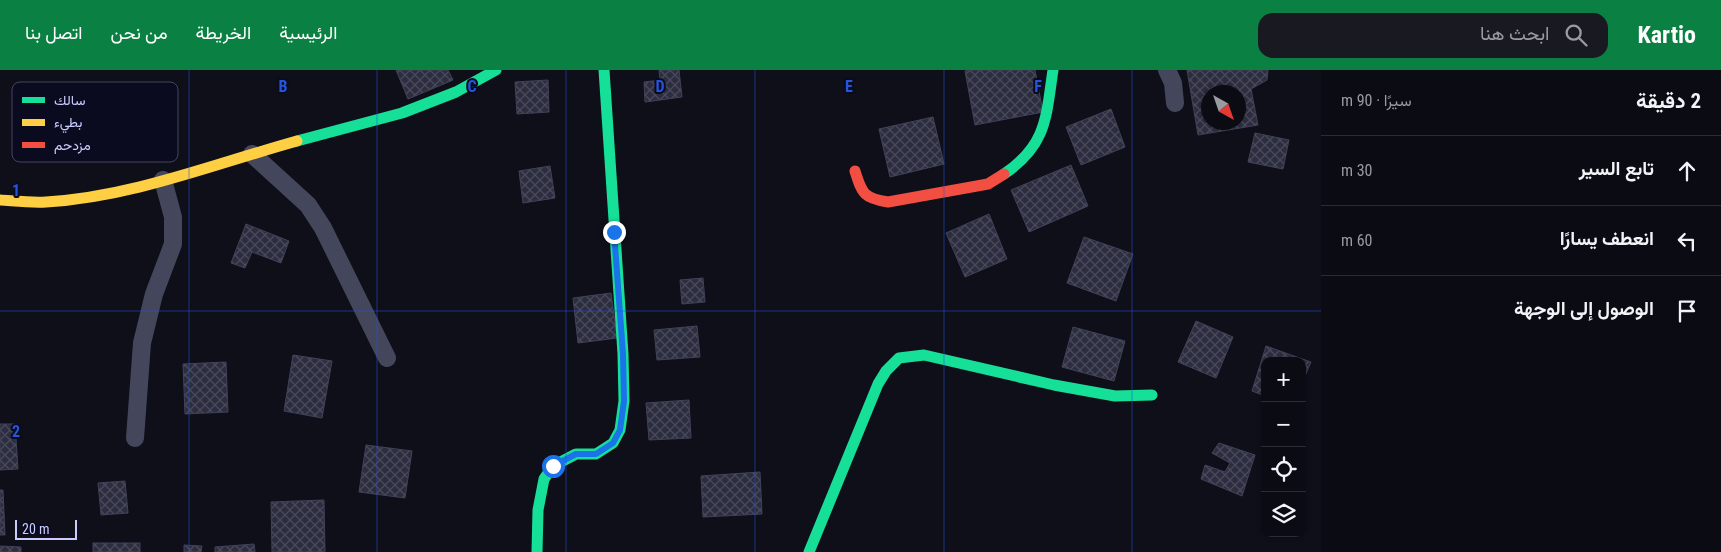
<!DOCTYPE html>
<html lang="ar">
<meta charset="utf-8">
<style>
:root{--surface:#0b0b14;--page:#191922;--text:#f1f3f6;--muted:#9a9ba0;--line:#2b2b34;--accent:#0b8043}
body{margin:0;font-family:"Roboto Condensed",Vazirmatn,sans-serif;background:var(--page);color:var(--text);direction:rtl}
.controls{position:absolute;right:15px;bottom:15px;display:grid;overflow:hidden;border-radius:10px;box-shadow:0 1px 4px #0004}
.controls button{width:45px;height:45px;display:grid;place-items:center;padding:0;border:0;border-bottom:1px solid var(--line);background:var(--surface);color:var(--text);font:25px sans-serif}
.compass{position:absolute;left:1201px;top:15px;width:45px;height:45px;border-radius:50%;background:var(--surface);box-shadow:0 1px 4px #0004;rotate:140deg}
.scale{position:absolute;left:15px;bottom:12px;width:62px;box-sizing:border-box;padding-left:5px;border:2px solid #c9ccff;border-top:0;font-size:14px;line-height:18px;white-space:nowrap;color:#c9ccff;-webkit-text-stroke:4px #0b0b1f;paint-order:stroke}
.stop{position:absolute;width:15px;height:15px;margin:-11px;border:4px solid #1a73e8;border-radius:50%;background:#fff}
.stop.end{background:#1a73e8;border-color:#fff;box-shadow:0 1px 5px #0008}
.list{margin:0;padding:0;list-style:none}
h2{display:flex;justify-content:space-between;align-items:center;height:65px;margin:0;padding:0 20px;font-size:21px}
h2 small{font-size:16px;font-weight:400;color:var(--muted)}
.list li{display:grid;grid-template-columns:32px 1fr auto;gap:15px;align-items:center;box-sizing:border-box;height:70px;padding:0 20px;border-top:1px solid var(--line)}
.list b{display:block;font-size:19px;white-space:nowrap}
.list em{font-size:16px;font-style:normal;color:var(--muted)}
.icon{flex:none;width:28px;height:28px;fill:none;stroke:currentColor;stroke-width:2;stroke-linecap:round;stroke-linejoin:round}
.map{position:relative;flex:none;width:1321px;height:482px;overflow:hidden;direction:ltr}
header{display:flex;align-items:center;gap:30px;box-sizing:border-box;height:70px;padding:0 25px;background:var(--accent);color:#fff}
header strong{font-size:24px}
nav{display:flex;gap:28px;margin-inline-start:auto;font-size:18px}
.search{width:350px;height:45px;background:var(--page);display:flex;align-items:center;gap:12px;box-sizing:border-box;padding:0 18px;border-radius:15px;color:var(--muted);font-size:19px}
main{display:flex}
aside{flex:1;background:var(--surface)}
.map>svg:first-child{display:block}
</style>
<header>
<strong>Kartio</strong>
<div class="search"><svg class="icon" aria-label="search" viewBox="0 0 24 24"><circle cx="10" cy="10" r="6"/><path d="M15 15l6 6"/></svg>ابحث هنا</div>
<nav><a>الرئيسية</a><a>الخريطة</a><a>من نحن</a><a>اتصل بنا</a></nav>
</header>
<main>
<aside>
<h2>2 دقيقة<small>سيرًا · 90 m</small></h2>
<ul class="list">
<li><svg class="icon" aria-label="ahead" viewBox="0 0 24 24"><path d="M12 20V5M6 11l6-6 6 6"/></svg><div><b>تابع السير</b></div><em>30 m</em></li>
<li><svg class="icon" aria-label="left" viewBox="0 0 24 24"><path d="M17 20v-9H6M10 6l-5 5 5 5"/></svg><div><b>انعطف يسارًا</b></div><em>60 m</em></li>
<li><svg class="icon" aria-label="arrive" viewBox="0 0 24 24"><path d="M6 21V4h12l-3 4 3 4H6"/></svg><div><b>الوصول إلى الوجهة</b></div></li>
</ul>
</aside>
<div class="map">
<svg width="1321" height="482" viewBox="0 0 1321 482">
<defs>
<pattern id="building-cross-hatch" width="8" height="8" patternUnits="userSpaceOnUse" patternTransform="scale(1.25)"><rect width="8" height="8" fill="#2c2d3e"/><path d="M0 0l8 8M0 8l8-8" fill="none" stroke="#494a5b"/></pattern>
</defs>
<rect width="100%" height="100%" fill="#0f0f1a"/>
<g fill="url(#building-cross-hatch)" stroke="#414159" fill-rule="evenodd">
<polygon points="396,0 448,0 453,10 408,29"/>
<polygon points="659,0 679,0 682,27 645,32 644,12 660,10"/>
<polygon points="970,0 1035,0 1043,42 975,55 965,1"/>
<path d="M1187 0H1268L1267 10 1251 19 1258 55 1198 65ZM1208 22H1238V52H1208Z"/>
<polygon points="548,10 549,42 517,44 515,12"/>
<polygon points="1111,39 1125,77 1081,95 1066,57"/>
<polygon points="933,47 944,94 890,107 879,59"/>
<polygon points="1255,63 1289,70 1283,99 1248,92"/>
<polygon points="1071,95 1088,136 1029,162 1011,120"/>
<polygon points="550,96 555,128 523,133 519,101"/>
<polygon points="989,144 1007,189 965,207 946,163"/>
<polygon points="246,154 289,171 281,193 252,182 245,198 231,193"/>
<polygon points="1084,167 1133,184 1116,231 1067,213"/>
<polygon points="703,208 705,232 682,234 680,210"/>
<polygon points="611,223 617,268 578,273 573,228"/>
<polygon points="1196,251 1233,267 1216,308 1178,292"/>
<polygon points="697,256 700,287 657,290 654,260"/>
<polygon points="1073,257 1125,271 1114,311 1062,297"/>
<polygon points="1266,276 1311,292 1302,313 1302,291 1265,291 1265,326 1252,321"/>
<polygon points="293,285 332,291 322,348 284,341"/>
<polygon points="226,292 228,342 185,344 183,294"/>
<polygon points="689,330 691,368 649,370 646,333"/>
<polygon points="0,354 15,354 18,399 0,400"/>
<polygon points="1219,373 1255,385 1242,426 1201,409 1205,395 1225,402 1230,393 1212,383"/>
<polygon points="366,375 412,381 405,428 359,422"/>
<polygon points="760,402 762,444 703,447 701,406"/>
<polygon points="125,411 128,443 101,445 98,413"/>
<polygon points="0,420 3,420 5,465 0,465"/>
<polygon points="324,430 325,482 272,482 271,432"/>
<rect x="93" y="473" width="47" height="9"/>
<polygon points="254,474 255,482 215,482 215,477"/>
<polygon points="184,475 202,476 201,482 184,482"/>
<polygon points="0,476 21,477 21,482 0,482"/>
</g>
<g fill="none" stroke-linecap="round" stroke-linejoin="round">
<g stroke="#44475c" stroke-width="18">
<polyline points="1167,0 1173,13 1175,33"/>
<polyline points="252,84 308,135 323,158 387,288"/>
<polyline points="135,368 142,273 154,224 173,174 173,147 163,110"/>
</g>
<g stroke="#16e098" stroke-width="11">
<polyline points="297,71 402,43 456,22 496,0"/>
<path d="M1004 104C1047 75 1046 47 1053 0"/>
<polyline points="537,482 538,440 544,409 553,396 576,384 596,384 613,373 620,360 624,331 623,284 604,0"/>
<polyline points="809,482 878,314 886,301 899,288 924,285 1054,315 1115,326 1152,325"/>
</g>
<path stroke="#ffcf43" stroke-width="11" d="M0 130C15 131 31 133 46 132 132 127 214 94 297 71"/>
<path stroke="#f24e42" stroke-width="11" d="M855 101C862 123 863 128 888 132L988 114 1004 104"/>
</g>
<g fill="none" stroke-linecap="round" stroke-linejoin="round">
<polyline stroke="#1a73e8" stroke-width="6" points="553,396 576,384 596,384 613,373 620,360 624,331 623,284 614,162"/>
</g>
<path fill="none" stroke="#2654da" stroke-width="1" stroke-opacity="0.55" d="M189 0V482M377 0V482M566 0V482M755 0V482M944 0V482M1132 0V482M0 241H1321"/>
<rect x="12" y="12" width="166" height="80" rx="8" fill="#0b0b1f" stroke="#444562" stroke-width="1"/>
<rect x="22" y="27" width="23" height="6" fill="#16e098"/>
<rect x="22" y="49" width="23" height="7" fill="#ffcf43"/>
<rect x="22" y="72" width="23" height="6" fill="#f24e42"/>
<g font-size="14" fill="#c9ccff">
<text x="54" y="35">سالك</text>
<text x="54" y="57">بطيء</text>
<text x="54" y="80">مزدحم</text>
</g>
<g font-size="16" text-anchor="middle" font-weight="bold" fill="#2654da" stroke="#0b0b1f" stroke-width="4" stroke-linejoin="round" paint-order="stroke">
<text x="283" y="22">B</text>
<text x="472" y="22">C</text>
<text x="660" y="22">D</text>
<text x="849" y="22">E</text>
<text x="1038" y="22">F</text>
<text x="16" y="126">1</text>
<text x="16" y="367">2</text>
</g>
</svg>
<div class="controls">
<button>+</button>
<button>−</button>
<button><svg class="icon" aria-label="locate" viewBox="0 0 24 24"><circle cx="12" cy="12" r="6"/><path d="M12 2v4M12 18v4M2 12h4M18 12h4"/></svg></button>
<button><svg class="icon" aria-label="layers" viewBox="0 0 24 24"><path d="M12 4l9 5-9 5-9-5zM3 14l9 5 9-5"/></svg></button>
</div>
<svg class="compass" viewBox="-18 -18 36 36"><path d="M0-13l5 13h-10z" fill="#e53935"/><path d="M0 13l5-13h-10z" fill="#9a9ba0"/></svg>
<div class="scale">20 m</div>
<div class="stop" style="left:553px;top:396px"></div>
<div class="stop end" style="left:614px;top:162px"></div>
</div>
</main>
